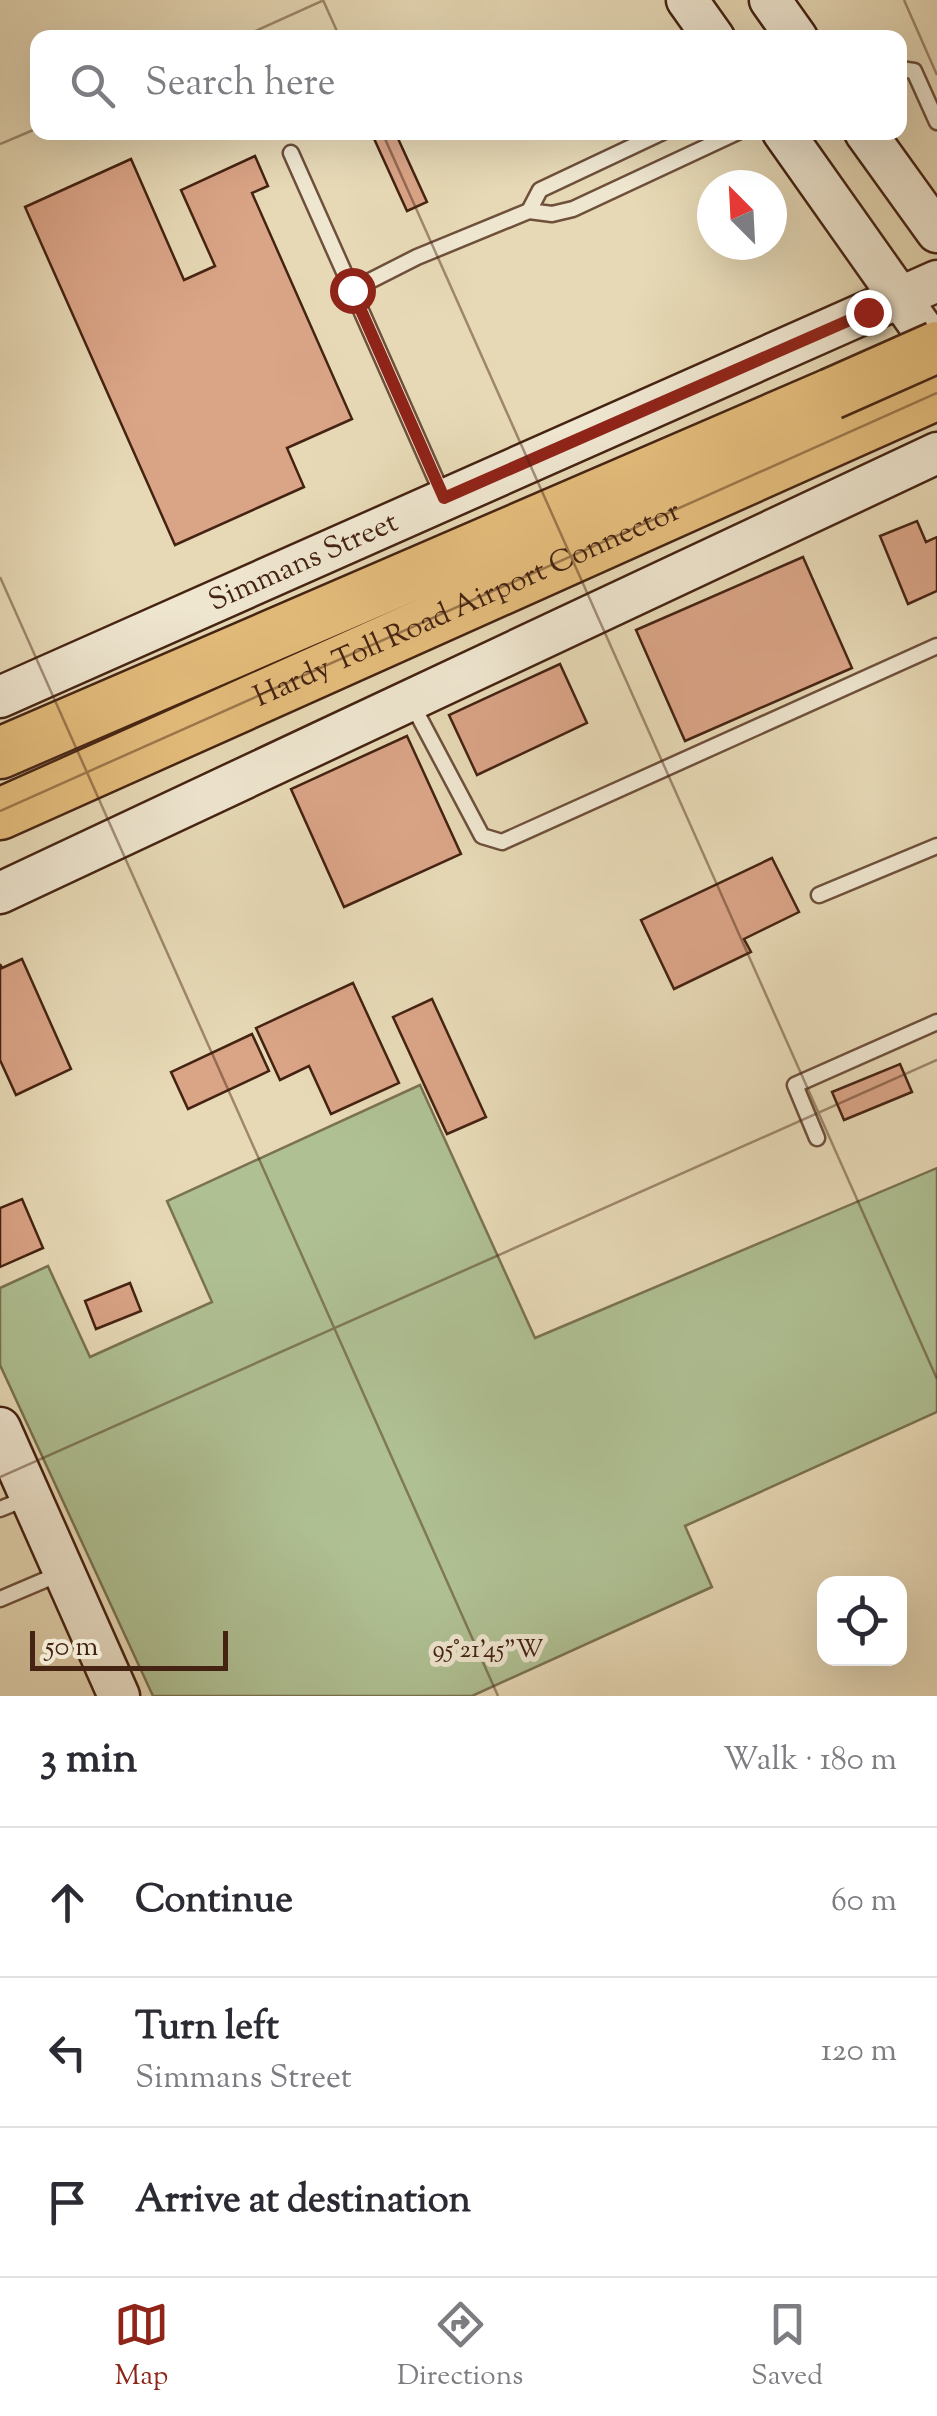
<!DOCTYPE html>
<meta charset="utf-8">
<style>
:root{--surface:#fff;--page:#f2f2f3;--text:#2b2b33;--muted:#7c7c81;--line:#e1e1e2;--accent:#8f2418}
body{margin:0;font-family:"Sorts Mill Goudy",serif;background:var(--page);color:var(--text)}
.controls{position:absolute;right:30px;bottom:30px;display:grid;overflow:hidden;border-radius:20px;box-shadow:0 10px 40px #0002}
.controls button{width:90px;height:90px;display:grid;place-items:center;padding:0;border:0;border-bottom:2px solid var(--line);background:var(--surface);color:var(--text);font:50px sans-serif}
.compass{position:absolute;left:697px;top:170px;width:90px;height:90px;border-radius:50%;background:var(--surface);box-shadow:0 10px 40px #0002;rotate:336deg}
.scale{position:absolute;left:30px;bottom:25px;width:198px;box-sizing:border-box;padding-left:10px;border:5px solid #452312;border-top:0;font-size:28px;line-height:35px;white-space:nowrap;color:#452312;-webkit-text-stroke:8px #efe6d0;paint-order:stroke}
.stop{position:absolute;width:30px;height:30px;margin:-22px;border:8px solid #8f2418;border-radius:50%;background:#fff}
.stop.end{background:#8f2418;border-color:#fff;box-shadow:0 2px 10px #0008}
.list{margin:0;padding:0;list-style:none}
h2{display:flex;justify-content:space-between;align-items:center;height:130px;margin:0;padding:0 40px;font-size:42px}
h2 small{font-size:32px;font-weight:400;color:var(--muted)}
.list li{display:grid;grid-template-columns:65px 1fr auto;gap:30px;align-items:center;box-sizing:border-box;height:150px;padding:0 40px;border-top:2px solid var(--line)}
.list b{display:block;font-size:38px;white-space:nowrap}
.list p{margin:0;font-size:32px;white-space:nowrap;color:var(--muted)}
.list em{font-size:32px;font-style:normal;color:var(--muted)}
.icon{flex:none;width:55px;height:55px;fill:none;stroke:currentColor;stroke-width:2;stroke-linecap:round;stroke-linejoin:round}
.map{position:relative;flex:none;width:937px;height:1696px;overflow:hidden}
.search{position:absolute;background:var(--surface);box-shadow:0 10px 40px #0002;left:30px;right:30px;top:30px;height:110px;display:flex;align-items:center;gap:25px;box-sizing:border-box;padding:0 35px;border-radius:20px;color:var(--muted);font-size:38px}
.sheet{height:580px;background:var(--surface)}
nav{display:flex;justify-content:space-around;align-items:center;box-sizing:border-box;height:140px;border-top:2px solid var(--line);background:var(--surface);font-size:28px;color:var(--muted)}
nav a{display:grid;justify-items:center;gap:5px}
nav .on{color:var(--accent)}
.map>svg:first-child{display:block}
</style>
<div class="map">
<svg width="937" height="1696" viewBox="0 0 937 1696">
<rect width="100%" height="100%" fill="#e7d9b6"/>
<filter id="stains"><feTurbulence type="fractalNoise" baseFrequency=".002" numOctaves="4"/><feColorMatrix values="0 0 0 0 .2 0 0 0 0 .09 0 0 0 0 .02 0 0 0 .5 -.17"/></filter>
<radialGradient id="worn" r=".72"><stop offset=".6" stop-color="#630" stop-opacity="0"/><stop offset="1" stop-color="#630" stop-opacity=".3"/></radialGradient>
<polygon fill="#afc093" stroke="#7a7252" stroke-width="2.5" points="420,1085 535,1338 937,1168 937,1412 685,1526 712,1587 472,1696 153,1696 0,1365 0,1288 48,1266 90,1357 212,1302 167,1201"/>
<g fill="#daa487" stroke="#452312" stroke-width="2.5">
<polygon points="371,132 395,132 427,202 407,211"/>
<polygon points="255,156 268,186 252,193 352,419 287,448 304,487 175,545 25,207 131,159 184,280 215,266 181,190"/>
<polygon points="917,521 926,542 937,537 937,591 908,604 880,536"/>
<polygon points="803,557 852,668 685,741 636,630"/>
<polygon points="560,664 587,723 477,775 449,715"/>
<polygon points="407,736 461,854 344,907 291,789"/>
<polygon points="772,858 799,912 744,939 751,952 674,989 641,920"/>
<polygon points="22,959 71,1069 16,1095 0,1060 0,964 2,968"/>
<polygon points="353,983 399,1083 331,1114 309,1066 280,1080 256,1028"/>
<polygon points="432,999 486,1117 447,1134 393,1017"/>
<polygon points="252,1034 269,1071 188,1109 171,1072"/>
<polygon points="900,1064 912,1092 844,1120 832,1092"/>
<polygon points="22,1199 43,1248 0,1267 0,1208"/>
<polygon points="130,1283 141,1311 96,1329 85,1301"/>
</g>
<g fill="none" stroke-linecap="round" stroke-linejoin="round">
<g stroke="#6e503b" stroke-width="19">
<g id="lane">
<polyline points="900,69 914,71 937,122"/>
<polyline points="663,132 540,190 529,211 552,214 573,209 738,132"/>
<polyline points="291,153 352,290"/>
<polyline points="444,498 352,290 417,257 529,211"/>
<polyline points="411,702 482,836 502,842 937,646"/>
<polyline points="819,895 937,846"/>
<polyline points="817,1138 795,1085 937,1022"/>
<polyline points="0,1509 25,1499"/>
<polyline points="0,1599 59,1574"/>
</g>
</g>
<g stroke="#452312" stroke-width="45">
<g id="secondary">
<polyline points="687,0 714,38"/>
<polyline points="770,0 797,38"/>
<polyline points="783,132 937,350"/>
<polyline points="865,132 937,232"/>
<path id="s1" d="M0 697 937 281"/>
<polyline points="0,893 937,453"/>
<polyline points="0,1428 119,1696"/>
</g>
</g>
<g stroke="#452312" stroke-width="55">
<g id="highway">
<polyline points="0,753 831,394"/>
<path id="s2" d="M0 814 937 394"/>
</g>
</g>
<use href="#lane" stroke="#efe6d0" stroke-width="14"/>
<use href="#secondary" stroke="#efe6d0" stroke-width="40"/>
<use href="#highway" stroke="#e4bc7b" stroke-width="50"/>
<g stroke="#452312" stroke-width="55" stroke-linecap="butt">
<polyline id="highway-bridge" points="831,394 937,347"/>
</g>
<use href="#highway-bridge" stroke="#e4bc7b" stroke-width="50"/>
</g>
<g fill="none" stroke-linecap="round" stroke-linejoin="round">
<polyline stroke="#8f2418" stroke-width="12" points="352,290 444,498 868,312"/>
</g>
<path fill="none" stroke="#452312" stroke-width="2.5" stroke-opacity="0.45" d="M323 0 340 38M904 0 937 75M240 38 324 0M382 132 937 1379M0 144 38 128M0 577 498 1696M0 811 937 393M0 1477 937 1060"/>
<g text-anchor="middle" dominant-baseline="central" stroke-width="10" stroke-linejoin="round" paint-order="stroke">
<g font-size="30" fill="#452312" stroke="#efe6d0">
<text stroke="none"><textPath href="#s1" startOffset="332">Simmans Street</textPath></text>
<text stroke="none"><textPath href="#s2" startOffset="512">Hardy Toll Road Airport Connector</textPath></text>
</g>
</g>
<g font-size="25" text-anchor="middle" fill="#452312" stroke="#efe6d0" stroke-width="10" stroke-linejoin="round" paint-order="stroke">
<text x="488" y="1657">95°21'45"W</text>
</g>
<rect width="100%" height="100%" filter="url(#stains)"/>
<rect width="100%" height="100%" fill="url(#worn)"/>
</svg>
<div class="controls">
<button><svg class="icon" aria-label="locate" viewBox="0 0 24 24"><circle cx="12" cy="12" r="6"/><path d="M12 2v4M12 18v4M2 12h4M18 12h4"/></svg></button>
</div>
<svg class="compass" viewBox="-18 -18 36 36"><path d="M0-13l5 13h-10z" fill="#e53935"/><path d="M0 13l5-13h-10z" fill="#7c7c81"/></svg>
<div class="scale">50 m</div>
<div class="stop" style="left:352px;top:290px"></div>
<div class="stop end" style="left:868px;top:312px"></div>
<div class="search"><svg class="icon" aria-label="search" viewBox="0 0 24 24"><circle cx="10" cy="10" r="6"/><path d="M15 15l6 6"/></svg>Search here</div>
</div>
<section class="sheet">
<h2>3 min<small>Walk · 180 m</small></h2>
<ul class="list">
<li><svg class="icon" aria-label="ahead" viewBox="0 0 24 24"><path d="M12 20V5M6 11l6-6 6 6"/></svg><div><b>Continue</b></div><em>60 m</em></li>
<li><svg class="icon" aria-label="left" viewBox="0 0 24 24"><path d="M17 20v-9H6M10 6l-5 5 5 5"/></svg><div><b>Turn left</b><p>Simmans Street</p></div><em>120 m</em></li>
<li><svg class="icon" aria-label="arrive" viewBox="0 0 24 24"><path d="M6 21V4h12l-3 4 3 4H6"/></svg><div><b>Arrive at destination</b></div></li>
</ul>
</section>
<nav>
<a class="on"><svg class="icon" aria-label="map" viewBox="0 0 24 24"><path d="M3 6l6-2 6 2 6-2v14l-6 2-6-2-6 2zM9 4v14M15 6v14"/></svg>Map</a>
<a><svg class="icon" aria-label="directions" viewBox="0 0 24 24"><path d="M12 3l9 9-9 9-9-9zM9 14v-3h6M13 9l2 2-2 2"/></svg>Directions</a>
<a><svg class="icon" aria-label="saved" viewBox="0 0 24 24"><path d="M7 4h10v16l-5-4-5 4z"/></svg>Saved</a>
</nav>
